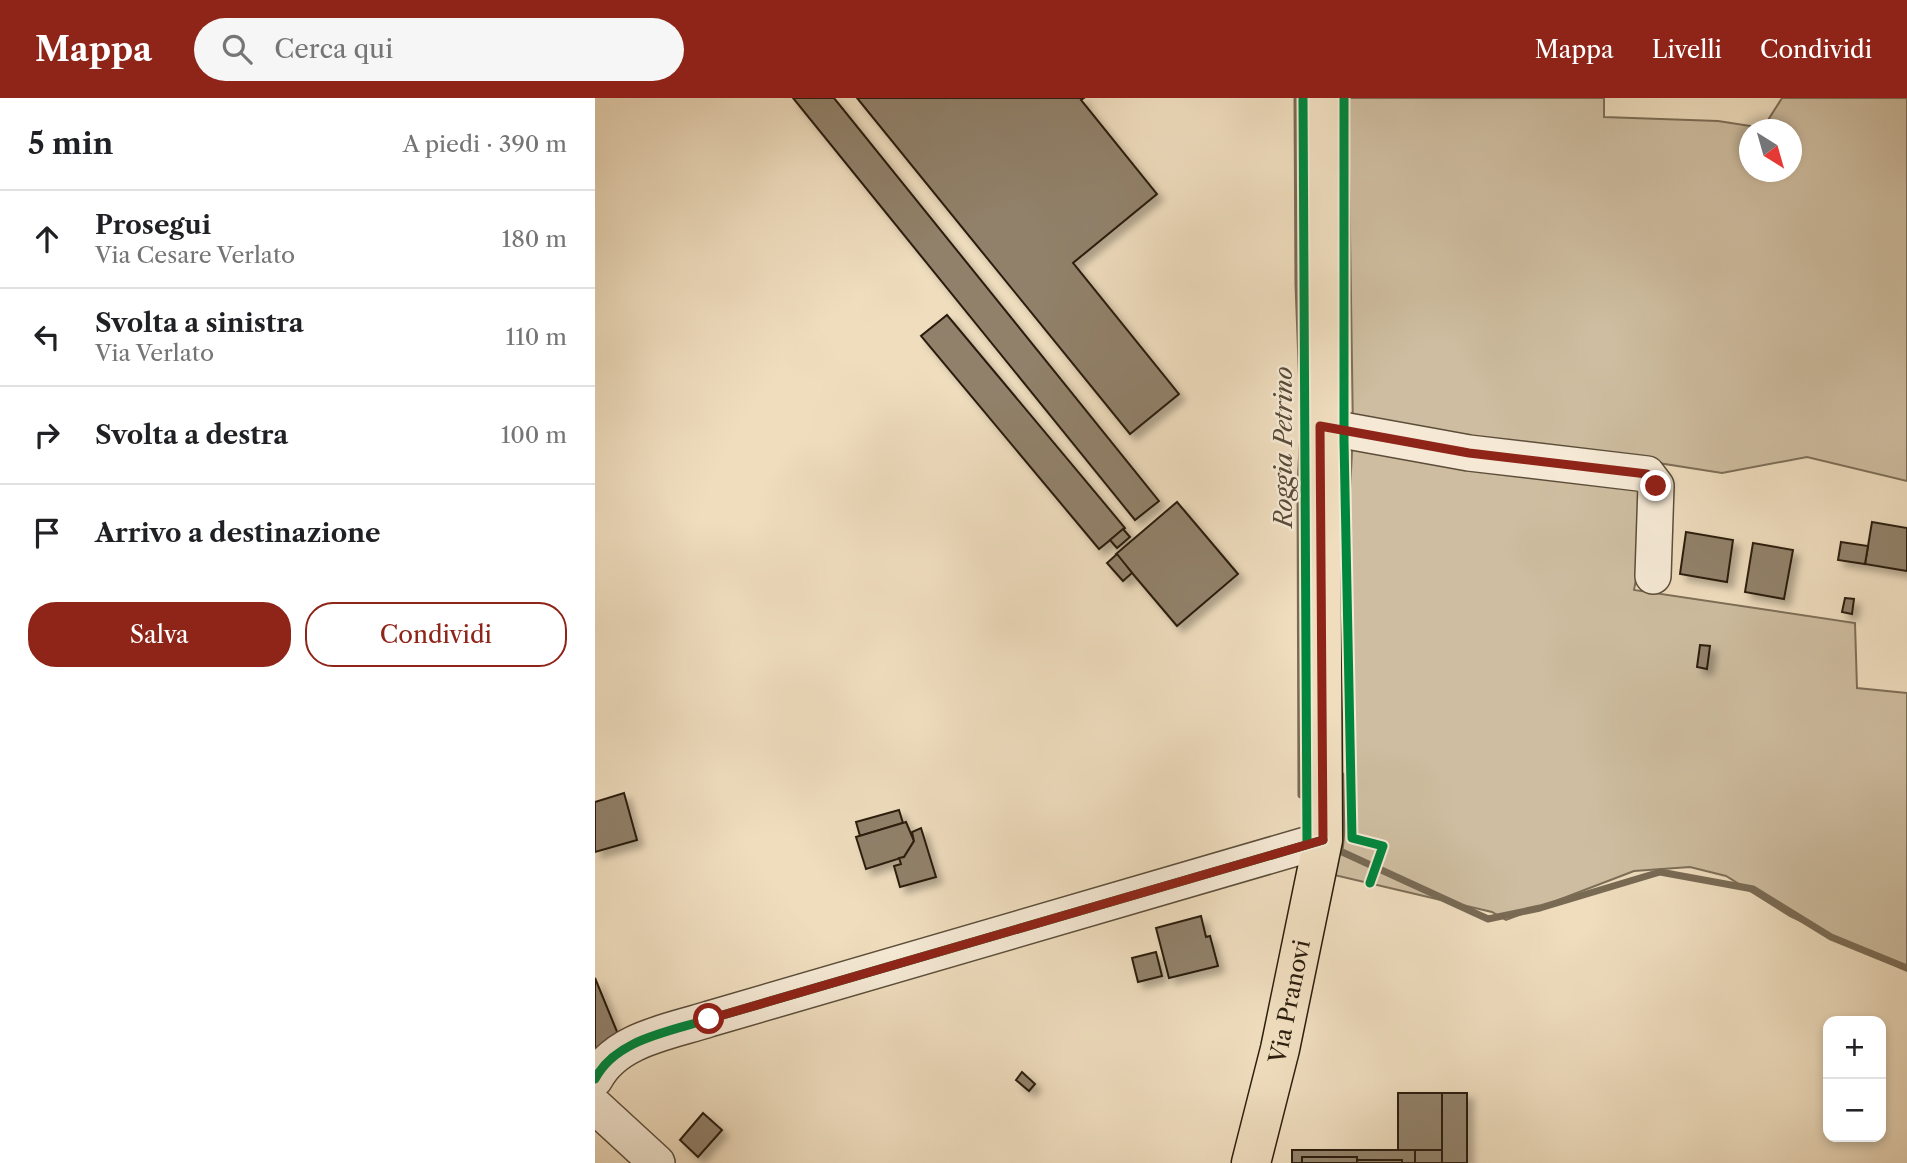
<!DOCTYPE html>
<html lang="it">
<meta charset="utf-8">
<style>
:root{--surface:#fff;--page:#f6f6f6;--text:#202124;--muted:#757577;--line:#e0e0e0;--accent:#8f2418}
body{margin:0;font-family:"Libre Caslon Text",serif;background:var(--page);color:var(--text)}
.controls{position:absolute;right:21px;bottom:21px;display:grid;overflow:hidden;border-radius:14px;box-shadow:0 4px 10px #0003}
.controls button{width:63px;height:63px;display:grid;place-items:center;padding:0;border:0;border-bottom:2px solid var(--line);background:var(--surface);color:var(--text);font:35px sans-serif}
.compass{position:absolute;left:1144px;top:21px;width:63px;height:63px;border-radius:50%;background:var(--surface);box-shadow:0 4px 10px #0003;rotate:143deg}
.stop{position:absolute;width:21px;height:21px;margin:-16px;border:5px solid #8f2418;border-radius:50%;background:#fff}
.stop.end{background:#8f2418;border-color:#fff;box-shadow:0 2px 7px #0008}
.list{margin:0;padding:0;list-style:none}
h2{display:flex;justify-content:space-between;align-items:center;height:91px;margin:0;padding:0 28px;font-size:30px}
h2 small{font-size:23px;font-weight:400;color:var(--muted)}
.list li{display:grid;grid-template-columns:46px 1fr auto;gap:21px;align-items:center;box-sizing:border-box;height:98px;padding:0 28px;border-top:2px solid var(--line)}
.list b{display:block;font-size:26px;white-space:nowrap}
.list p{margin:0;font-size:23px;white-space:nowrap;color:var(--muted)}
.list em{font-size:23px;font-style:normal;color:var(--muted)}
.actions{display:flex;gap:14px;padding:21px 28px}
.actions a{flex:1;padding:16px 0;border:2px solid var(--accent);border-radius:28px;text-align:center;font-size:24px;color:var(--accent)}
.actions .main{background:var(--accent);color:#fff}
.icon{flex:none;width:38px;height:38px;fill:none;stroke:currentColor;stroke-width:2;stroke-linecap:round;stroke-linejoin:round}
.map{position:relative;flex:none;width:1312px;height:1065px;overflow:hidden}
header{display:flex;align-items:center;gap:42px;box-sizing:border-box;height:98px;padding:0 35px;background:var(--accent);color:#fff}
header strong{font-size:33px}
nav{display:flex;gap:38px;margin-inline-start:auto;font-size:24px}
.search{width:490px;height:63px;background:var(--page);display:flex;align-items:center;gap:18px;box-sizing:border-box;padding:0 24px;border-radius:38px;color:var(--muted);font-size:26px}
main{display:flex}
aside{flex:1;background:var(--surface)}
.map>svg:first-child{display:block}
</style>
<header>
<strong>Mappa</strong>
<div class="search"><svg class="icon" aria-label="search" viewBox="0 0 24 24"><circle cx="10" cy="10" r="6"/><path d="M15 15l6 6"/></svg>Cerca qui</div>
<nav><a>Mappa</a><a>Livelli</a><a>Condividi</a></nav>
</header>
<main>
<aside>
<h2>5 min<small>A piedi · 390 m</small></h2>
<ul class="list">
<li><svg class="icon" aria-label="ahead" viewBox="0 0 24 24"><path d="M12 20V5M6 11l6-6 6 6"/></svg><div><b>Prosegui</b><p>Via Cesare Verlato</p></div><em>180 m</em></li>
<li><svg class="icon" aria-label="left" viewBox="0 0 24 24"><path d="M17 20v-9H6M10 6l-5 5 5 5"/></svg><div><b>Svolta a sinistra</b><p>Via Verlato</p></div><em>110 m</em></li>
<li><svg class="icon" aria-label="right" viewBox="0 0 24 24"><path d="M7 20v-9h11M14 6l5 5-5 5"/></svg><div><b>Svolta a destra</b></div><em>100 m</em></li>
<li><svg class="icon" aria-label="arrive" viewBox="0 0 24 24"><path d="M6 21V4h12l-3 4 3 4H6"/></svg><div><b>Arrivo a destinazione</b></div></li>
</ul>
<div class="actions"><a class="main">Salva</a><a>Condividi</a></div>
</aside>
<div class="map">
<svg width="1312" height="1065" viewBox="0 0 1312 1065">
<defs>
<filter id="shadow"><feDropShadow dx="6" dy="6" stdDeviation="3.5" flood-color="#0004"/></filter>
</defs>
<rect width="100%" height="100%" fill="#efddbe"/>
<filter id="stains"><feTurbulence type="fractalNoise" baseFrequency=".00286" numOctaves="4"/><feColorMatrix values="0 0 0 0 .2 0 0 0 0 .09 0 0 0 0 .02 0 0 0 .5 -.17"/></filter>
<radialGradient id="worn" r=".72"><stop offset=".6" stop-color="#630" stop-opacity="0"/><stop offset="1" stop-color="#630" stop-opacity=".3"/></radialGradient>
<path fill="#cebda0" stroke="#7d6e57" stroke-width="2" fill-rule="evenodd" d="M753 0H1009V19L1123 23 1168 30 1187 0H1312V383L1212 359 1127 375 1063 365 1039 492 1260 525 1262 590 1312 595V873L1195 818 1131 778 1095 769 1039 773 911 822 897 814 735 776 758 335ZM1154 32H1196V74H1154Z"/>
<g fill="none" stroke-linecap="round" stroke-linejoin="round">
<g stroke="#796a54" stroke-width="7">
<polyline points="702,0 703,186 707,291"/>
<polyline points="743,26 744,0"/>
<polyline points="747,678 748,722 745,753 893,821 945,810 1065,774 1158,791 1236,839 1312,870"/>
<polyline points="706,697 705,389 707,348"/>
</g>
</g>
<g fill="#91816a" stroke="#2c1e0e" stroke-width="2" filter="url(#shadow)">
<polygon points="198,0 239,0 564,403 540,422"/>
<polygon points="262,0 489,0 486,2 562,96 478,165 584,296 535,336"/>
<polygon points="352,217 530,430 504,451 326,238"/>
<polygon points="582,404 643,476 582,528 521,456"/>
<polygon points="1277,424 1312,430 1312,473 1270,466"/>
<polygon points="528,431 535,439 522,450 515,442"/>
<polygon points="1091,434 1138,442 1132,484 1085,476"/>
<polygon points="1246,444 1273,448 1270,466 1243,462"/>
<polygon points="1158,445 1198,452 1189,501 1150,494"/>
<polygon points="522,456 537,475 528,483 512,465"/>
<polygon points="1250,500 1259,501 1257,516 1247,514"/>
<polygon points="1105,547 1115,548 1112,571 1102,569"/>
<polygon points="29,695 42,742 0,754 0,704"/>
<polygon points="304,712 308,725 265,738 261,724"/>
<polygon points="311,724 319,743 309,759 271,771 261,739"/>
<polygon points="326,730 341,779 305,789 299,768 306,766 304,760 309,759 319,743 317,734"/>
<polygon points="606,818 611,839 615,838 623,868 574,880 561,830"/>
<polygon points="561,854 567,878 543,884 537,860"/>
<polygon points="0,880 25,941 0,952"/>
<polygon points="427,974 440,986 434,993 421,982"/>
<rect x="803" y="995" width="44" height="57"/>
<rect x="847" y="995" width="25" height="70"/>
<polygon points="108,1015 127,1032 103,1059 85,1042"/>
<polygon points="697,1052 820,1052 820,1065 807,1065 807,1062 762,1062 762,1059 707,1059 707,1065 697,1065"/>
<rect x="820" y="1052" width="27" height="13"/>
<rect x="707" y="1059" width="55" height="6"/>
<rect x="762" y="1062" width="45" height="3"/>
</g>
<g fill="none" stroke-linecap="round" stroke-linejoin="round">
<g stroke="#5d4e3a" stroke-width="38">
<g id="minor">
<polyline points="725,328 874,355 1052,376 1061,388 1058,478"/>
<path d="M0 981C21 941 74 934 114 921L728 742"/>
<polyline points="0,1008 62,1065"/>
</g>
</g>
<g stroke="#2c1e0e" stroke-width="41">
<g id="major">
<path id="s1" d="M656 1065 685 951 728 742 724 0"/>
</g>
</g>
<use href="#minor" stroke="#f5e9d5" stroke-width="35"/>
<use href="#major" stroke="#efddbe" stroke-width="38"/>
<g stroke="#f5e9d5" stroke-width="13">
<g id="cycleway">
<polyline points="708,0 712,746"/>
<polyline points="749,0 749,343 757,740 788,748 775,785"/>
<path d="M0 981C21 941 74 934 114 921L728 742"/>
</g>
</g>
<use href="#cycleway" stroke="#00873e" stroke-width="9"/>
</g>
<g fill="none" stroke-linecap="round" stroke-linejoin="round">
<polyline stroke="#8f2418" stroke-width="9" points="114,921 728,742 725,328 874,355 1052,376 1061,388"/>
</g>
<g text-anchor="middle" dominant-baseline="central" stroke-width="5" stroke-linejoin="round" paint-order="stroke">
<g font-size="23" fill="#2c1e0e" stroke="#f5e9d5">
<text stroke="none"><textPath href="#s1" startOffset="166">Via Pranovi</textPath></text>
</g>
<g font-size="24" font-style="italic" fill="#594a37" stroke="#f5e9d5">
<text transform="translate(688 349) rotate(-90)">Roggia Petrino</text>
</g>
</g>
<rect width="100%" height="100%" filter="url(#stains)"/>
<rect width="100%" height="100%" fill="url(#worn)"/>
</svg>
<div class="controls">
<button>+</button>
<button>−</button>
</div>
<svg class="compass" viewBox="-18 -18 36 36"><path d="M0-13l5 13h-10z" fill="#e53935"/><path d="M0 13l5-13h-10z" fill="#757577"/></svg>
<div class="stop" style="left:114px;top:921px"></div>
<div class="stop end" style="left:1061px;top:388px"></div>
</div>
</main>
